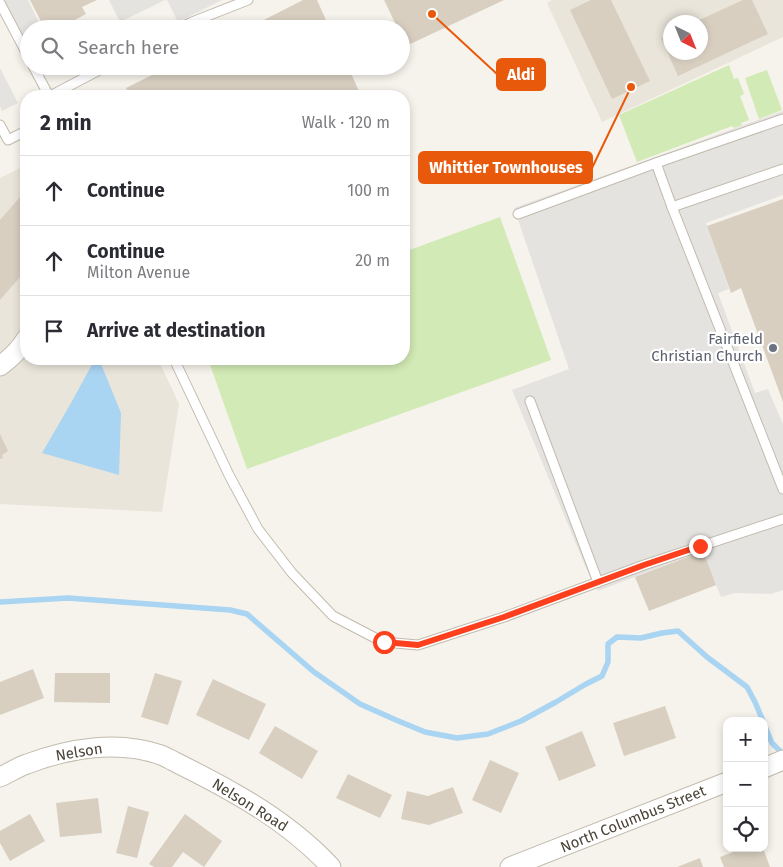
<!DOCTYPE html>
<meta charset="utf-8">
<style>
:root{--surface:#fff;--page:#f2f2f3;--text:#2b2b33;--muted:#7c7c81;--line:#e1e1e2}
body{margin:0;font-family:"Fira Sans",sans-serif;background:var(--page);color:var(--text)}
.controls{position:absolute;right:15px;bottom:15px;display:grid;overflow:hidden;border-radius:10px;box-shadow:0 2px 8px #0003}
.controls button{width:45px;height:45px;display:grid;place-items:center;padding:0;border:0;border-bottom:1px solid var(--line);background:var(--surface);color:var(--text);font:25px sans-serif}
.compass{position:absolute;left:663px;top:15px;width:45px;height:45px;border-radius:50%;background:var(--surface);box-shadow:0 2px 8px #0003;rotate:137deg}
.stop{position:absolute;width:15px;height:15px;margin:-11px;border:4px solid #fc3f1d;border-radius:50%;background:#fff}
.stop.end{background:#fc3f1d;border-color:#fff;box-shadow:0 1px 5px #0008}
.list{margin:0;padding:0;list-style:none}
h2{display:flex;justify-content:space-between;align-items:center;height:65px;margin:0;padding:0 20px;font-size:21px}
h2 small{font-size:16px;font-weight:400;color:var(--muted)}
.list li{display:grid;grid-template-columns:32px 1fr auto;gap:15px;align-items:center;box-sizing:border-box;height:70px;padding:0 20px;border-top:1px solid var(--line)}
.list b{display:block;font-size:19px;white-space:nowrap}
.list p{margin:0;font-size:16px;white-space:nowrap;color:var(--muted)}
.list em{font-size:16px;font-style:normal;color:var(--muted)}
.icon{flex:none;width:28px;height:28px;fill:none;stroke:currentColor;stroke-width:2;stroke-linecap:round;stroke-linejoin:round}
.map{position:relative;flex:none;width:783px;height:867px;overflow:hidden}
.search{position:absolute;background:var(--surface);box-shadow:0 2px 8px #0003;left:20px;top:20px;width:390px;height:55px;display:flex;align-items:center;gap:12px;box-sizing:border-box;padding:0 18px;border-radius:28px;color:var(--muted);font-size:19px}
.panel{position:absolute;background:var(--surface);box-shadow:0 2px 8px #0003;left:20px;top:90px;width:390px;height:275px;border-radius:20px}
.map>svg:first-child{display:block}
</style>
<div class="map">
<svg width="783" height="867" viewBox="0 0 783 867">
<rect width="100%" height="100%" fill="#f6f3ec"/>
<g fill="#eae5da" fill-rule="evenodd">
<path d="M552 0H783V37L602 122 547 3ZM670 22H700V52H670Z"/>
<polygon points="26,165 26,359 158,359 179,404 162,512 0,504 0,178"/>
</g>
<g fill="#d2eab5">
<polygon points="729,65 734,79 738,78 744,94 740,96 749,120 741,123 742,125 734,128 732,126 637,162 619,115"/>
<polygon points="767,70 782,110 759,119 745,78"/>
<polygon points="500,217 551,360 247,469 208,359 404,359 404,252"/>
</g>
<g fill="#e5e3e0">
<polygon points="3,0 28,0 42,29 29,29 29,47 27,48"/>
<polygon points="109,0 165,0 120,22"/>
<polygon points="167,0 222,0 178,22"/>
<polygon points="0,68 18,103 2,111 0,106"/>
<polygon points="783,111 783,195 706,223 729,289 718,293 755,393 768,389 783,424 783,590 771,594 735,593 721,597 702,551 598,591 586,568 512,390 569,369 514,208"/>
</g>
<polygon fill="#a9d4f2" points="95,359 99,359 121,413 119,475 42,453 71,403"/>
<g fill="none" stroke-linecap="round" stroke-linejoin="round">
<g stroke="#a9d4f2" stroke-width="5.5">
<polyline points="0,602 68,598 230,610 247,614 314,672 360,704 396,720 425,732 457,738 488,734 521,721 556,702 586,684 602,676 608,662 608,644 617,637 641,638 662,633 678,631 707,657 747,687 755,702 763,721"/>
<polyline points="764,724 772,743 783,754"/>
</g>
</g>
<g fill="#d8cfc1">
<polygon points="30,0 97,0 82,7 86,14 58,29 45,29"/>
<polygon points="303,0 317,0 330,29 246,29"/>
<polygon points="384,0 504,0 406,46 401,36 401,29 398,29"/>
<polygon points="591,0 611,0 650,81 612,99 570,10"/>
<polygon points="743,0 752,0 768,34 678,76 661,38 670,34 670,52 700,52 700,22 695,22"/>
<polygon points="170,66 348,66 361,96 130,96 126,88"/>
<polygon points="26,190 26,270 0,300 0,220"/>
<polygon points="783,199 783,402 741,288 731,293 707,226"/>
<polygon points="0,434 8,451 2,455 3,458 0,459"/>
<polygon points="703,551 716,585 649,611 635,577"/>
<polygon points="33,669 44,698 0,715 0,682"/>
<polygon points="55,673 110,673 110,703 54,702"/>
<polygon points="155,673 182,681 168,725 141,717"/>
<polygon points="213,679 266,704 249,740 196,715"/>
<polygon points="665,706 676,738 624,756 613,723"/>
<polygon points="275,726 318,751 302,779 259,753"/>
<polygon points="582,731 596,766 559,781 545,747"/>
<polygon points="490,760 519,773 501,813 472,800"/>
<polygon points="348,774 392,795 380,818 336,798"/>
<polygon points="453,787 463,813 429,825 401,819 407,791 428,796"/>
<polygon points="98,798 102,833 60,837 56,803"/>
<polygon points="128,806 149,812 137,858 116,853"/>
<polygon points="30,814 45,841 10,861 0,843 0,831"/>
<polygon points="185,814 222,841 204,867 183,852 172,867 154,867 149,864"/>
<polygon points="744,848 763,848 770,867 724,867 720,857"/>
<polygon points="700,858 703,867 677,867"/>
</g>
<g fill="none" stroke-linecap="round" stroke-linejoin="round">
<g stroke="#c2bbae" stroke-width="11">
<g id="service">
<polyline points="0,3 29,58"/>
<polyline points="178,29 192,22 248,0"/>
<polyline points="33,66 49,96"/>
<polyline points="50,96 107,66"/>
<polyline points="0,125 8,140 26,131"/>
<polyline points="656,163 672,207 783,489"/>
<polyline points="672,207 783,169"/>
<polyline points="518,214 656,163 783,119"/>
<polyline points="174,359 229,475 258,529 292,573 333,616 383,642 418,645 504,617 644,565 783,519"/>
<polyline points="530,401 598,582"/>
</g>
</g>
<g stroke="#c2bbae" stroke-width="21">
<g id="minor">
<path d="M0 366C11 358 19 351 26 339"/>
<polyline points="764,768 783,760"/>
<path d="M0 777C9 773 18 767 27 764 69 748 118 740 161 755 168 758 175 762 181 765 199 774 215 782 232 792 268 812 302 836 331 867"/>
<polyline points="510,867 727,782"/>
</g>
</g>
<use href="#service" stroke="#fff" stroke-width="9"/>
<use href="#minor" stroke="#fff" stroke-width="19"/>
</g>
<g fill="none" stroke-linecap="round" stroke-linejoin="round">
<polyline stroke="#fc3f1d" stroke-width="6" points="384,642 418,645 504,617 644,565 700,546"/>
</g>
<circle fill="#6b7280" stroke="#fff" stroke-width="2" cx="773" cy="348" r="5"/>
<g text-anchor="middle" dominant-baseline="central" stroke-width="4.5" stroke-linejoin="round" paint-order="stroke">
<g font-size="15" fill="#5b616d" stroke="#fff" text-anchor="end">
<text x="763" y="339">Fairfield<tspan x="763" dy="17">Christian Church</tspan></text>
</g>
<g font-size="15" fill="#4b4439" stroke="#fff">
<text transform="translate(79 752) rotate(-9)">Nelson</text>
<text transform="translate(250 805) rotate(32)">Nelson Road</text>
<text transform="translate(633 819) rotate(-22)">North Columbus Street</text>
</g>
</g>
<path fill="none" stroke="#e8590c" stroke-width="2" d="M432 14L497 74M631 87L592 168"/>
<g fill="#e8590c" stroke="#fff" stroke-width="2">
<circle cx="432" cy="14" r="5"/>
<circle cx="631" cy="87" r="5"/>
</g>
<g fill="#e8590c" stroke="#e8590c" stroke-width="2">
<rect x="497" y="59" width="48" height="31" rx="5"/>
<rect x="419" y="152" width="173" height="31" rx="5"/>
</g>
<g font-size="16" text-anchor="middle" font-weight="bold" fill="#fff">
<text x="521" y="80">Aldi</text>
<text x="506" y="173">Whittier Townhouses</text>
</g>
</svg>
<div class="controls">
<button>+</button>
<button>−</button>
<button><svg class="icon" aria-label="locate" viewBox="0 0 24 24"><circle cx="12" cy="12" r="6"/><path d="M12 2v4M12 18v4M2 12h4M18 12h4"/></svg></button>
</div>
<svg class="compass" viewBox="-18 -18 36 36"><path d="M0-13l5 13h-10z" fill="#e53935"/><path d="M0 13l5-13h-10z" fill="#7c7c81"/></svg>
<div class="stop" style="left:384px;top:642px"></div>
<div class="stop end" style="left:700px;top:546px"></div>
<div class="search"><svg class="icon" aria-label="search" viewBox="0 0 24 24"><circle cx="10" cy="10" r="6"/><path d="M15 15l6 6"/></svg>Search here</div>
<section class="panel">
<h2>2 min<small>Walk · 120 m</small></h2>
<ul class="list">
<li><svg class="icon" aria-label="ahead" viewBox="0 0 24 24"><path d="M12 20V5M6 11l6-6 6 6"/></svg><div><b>Continue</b></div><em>100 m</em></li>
<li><svg class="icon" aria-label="ahead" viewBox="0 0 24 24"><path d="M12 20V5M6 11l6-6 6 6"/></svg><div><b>Continue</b><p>Milton Avenue</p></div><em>20 m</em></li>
<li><svg class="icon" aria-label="arrive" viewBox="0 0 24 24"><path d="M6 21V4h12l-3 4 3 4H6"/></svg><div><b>Arrive at destination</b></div></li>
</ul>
</section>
</div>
